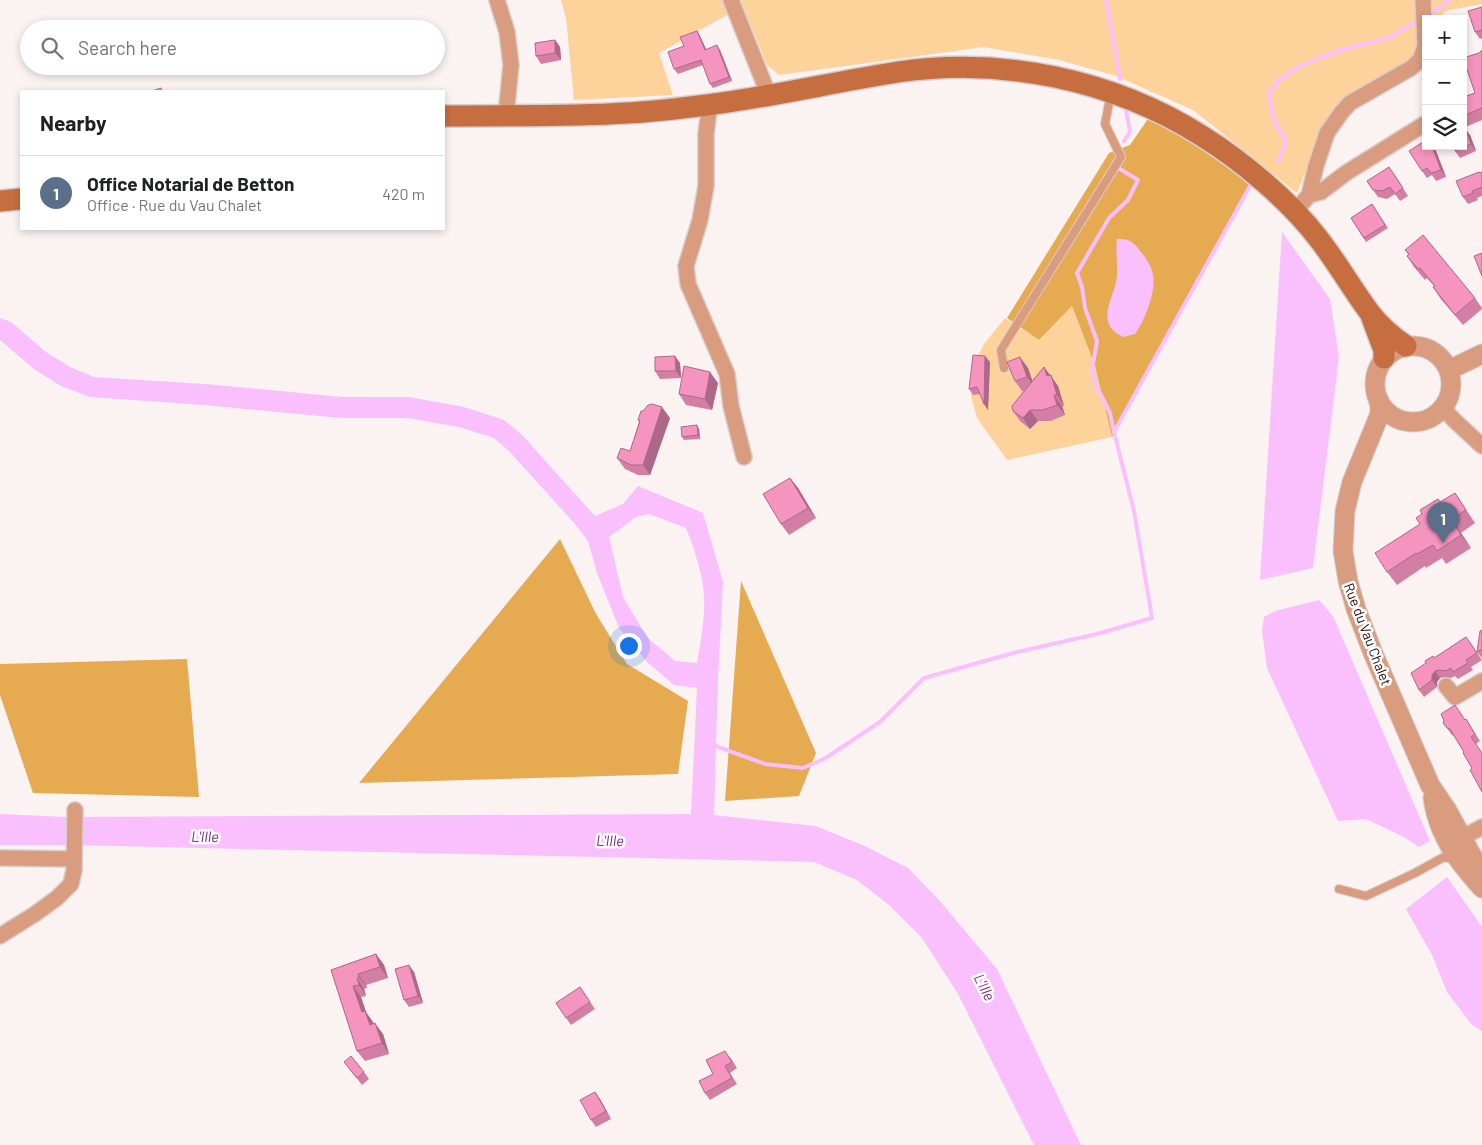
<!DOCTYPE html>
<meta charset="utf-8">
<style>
:root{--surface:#fff;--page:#f6f6f6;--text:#202124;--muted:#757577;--line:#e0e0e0;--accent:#136698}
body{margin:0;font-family:Barlow,sans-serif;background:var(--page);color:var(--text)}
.controls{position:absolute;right:15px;top:15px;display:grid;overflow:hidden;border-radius:0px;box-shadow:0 2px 8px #0003}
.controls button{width:45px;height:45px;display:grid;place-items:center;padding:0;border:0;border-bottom:1px solid var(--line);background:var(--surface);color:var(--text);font:25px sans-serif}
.you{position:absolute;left:628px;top:645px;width:18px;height:18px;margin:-12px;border:4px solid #fff;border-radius:50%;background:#1a73e8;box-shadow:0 0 0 8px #1a73e833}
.badge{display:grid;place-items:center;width:32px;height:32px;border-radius:50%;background:var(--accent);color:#fff;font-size:16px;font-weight:700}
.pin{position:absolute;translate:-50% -41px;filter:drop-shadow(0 1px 2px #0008)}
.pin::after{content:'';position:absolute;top:26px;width:18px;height:15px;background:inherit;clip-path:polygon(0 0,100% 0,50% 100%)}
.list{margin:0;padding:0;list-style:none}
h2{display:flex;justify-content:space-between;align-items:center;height:65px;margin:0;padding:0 20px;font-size:21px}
h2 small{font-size:16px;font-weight:400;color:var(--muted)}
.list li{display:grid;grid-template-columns:32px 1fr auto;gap:15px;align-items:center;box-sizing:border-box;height:75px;padding:0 20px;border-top:1px solid var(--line)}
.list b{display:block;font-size:19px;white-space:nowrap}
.list p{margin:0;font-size:16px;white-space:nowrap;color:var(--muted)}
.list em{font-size:16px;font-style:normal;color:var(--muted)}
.icon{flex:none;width:28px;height:28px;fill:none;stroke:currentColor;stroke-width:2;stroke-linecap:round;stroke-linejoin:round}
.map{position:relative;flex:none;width:1482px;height:1145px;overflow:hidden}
.search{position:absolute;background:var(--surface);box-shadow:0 2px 8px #0003;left:20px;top:20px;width:425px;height:55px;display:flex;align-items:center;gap:12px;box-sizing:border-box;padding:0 18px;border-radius:28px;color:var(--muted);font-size:19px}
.panel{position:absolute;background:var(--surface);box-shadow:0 2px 8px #0003;left:20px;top:90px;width:425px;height:140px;border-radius:0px}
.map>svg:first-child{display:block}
</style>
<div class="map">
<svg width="1482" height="1145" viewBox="0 0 1482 1145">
<rect width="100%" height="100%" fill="#fbf2f2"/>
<g fill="#fed39b">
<polygon points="561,0 1482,0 1482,4 1445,11 1440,19 1426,19 1414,62 1361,89 1319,139 1297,193 1193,110 1116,76 1059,60 984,47 779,75 767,65 743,6 659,53 673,95 574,100 566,18"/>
<polygon points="1072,306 1095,366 1112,437 1007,460 977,418 971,396 974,364 984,344 1005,318 1039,340"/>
</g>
<g fill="#e6aa51">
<polygon points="1150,116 1215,153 1253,184 1112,437 1095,366 1072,306 1039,340 1007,318 1109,153 1130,145"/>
<polygon points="560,539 596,614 627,664 688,701 678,774 359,783"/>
<polygon points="741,581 816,753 799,796 725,801"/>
<polygon points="187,659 199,797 33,793 0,695 0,664"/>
</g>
<g fill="#f9c0fd" fill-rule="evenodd">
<polygon points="1282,232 1330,299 1339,357 1313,568 1260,580"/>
<path d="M1117 239C1127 238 1134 242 1140 251 1145 257 1150 263 1152 271 1158 288 1145 320 1135 334L1123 337C1120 335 1115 333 1113 330 1100 317 1113 297 1116 282 1119 268 1115 253 1117 239Z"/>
<path d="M0 318 11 322 46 352 70 367 94 377 206 384 342 397H409L464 407 504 420 523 436 595 516 623 504 638 486 703 513 723 582 718 678 714 815 816 826 867 847 908 868 939 900 997 969 1081 1145H1034L958 994 922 938 889 905 857 880 814 862 68 845H0V814L66 817 691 814 697 688 674 685 647 662 619 628 597 573 588 541 575 524 509 451 494 438 459 427 407 418H341L205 405 90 397 61 386 34 369 0 340ZM649 514 686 528C694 548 703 575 704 596 705 618 701 641 697 663L675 661 647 637 623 597 609 537 636 517Z"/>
<polygon points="1319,600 1333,616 1430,841 1419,847 1404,837 1366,819 1338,821 1267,668 1262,631 1264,617 1275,611"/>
<polygon points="1447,877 1482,927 1482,1031 1472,1025 1447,992 1432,955 1406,909"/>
</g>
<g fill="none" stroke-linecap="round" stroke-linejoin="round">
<g stroke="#f9c0fd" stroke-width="4">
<polyline points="1106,0 1120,79"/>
<polyline points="1427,16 1441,7 1449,0"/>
<polyline points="1124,141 1130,132 1125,105"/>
<polyline points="1278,162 1286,142 1273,118 1269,93 1279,80 1298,67 1322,57 1344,49 1389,38 1420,19"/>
<polyline points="1114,432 1110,413 1096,385 1092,370 1097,341 1085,308 1082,287 1077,273 1109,218 1128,200 1138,180 1120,169"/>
<polyline points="713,745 765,764 803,768 824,759 880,722 924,678 1017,652 1097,634 1152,618 1134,511 1114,432 1250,186"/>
</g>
<g stroke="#d7cdcd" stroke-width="10">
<g id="service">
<polyline points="1004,368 1001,350 1121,157 1105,124 1110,98 1112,94"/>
<polyline points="1339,889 1366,896 1415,873 1444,857 1456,860"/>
</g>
</g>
<g stroke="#d7cdcd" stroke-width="18">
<g id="minor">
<polyline points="497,0 507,32 511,65 506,115"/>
<polyline points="731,0 769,96"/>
<polyline points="708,105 709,111 706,133 706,186 700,220 686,266 688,284 727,374 731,406 744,457"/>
<polyline points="1309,195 1321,192 1346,173 1426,123"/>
<polyline points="1295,212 1309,195 1316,166 1327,133 1341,113 1350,103 1411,68 1420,60 1425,46 1423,0"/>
<polyline points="1443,408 1454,420 1482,446"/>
<polyline points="1446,686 1455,697 1482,681"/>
<polyline points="1452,843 1482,827"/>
<polyline points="0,858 74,859"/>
<polyline points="0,936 35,914 57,898 71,884 74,870 75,810"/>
</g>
</g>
<g stroke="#d7cdcd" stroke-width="21">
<g id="tertiary">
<circle cx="1413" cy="384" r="38"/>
<polyline points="1449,370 1482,354"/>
<polyline points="1379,401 1380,410 1379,416 1352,482 1345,511 1343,551 1348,581 1356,609 1373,653 1430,785 1447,810 1482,874"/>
<path d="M1433 798C1436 820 1446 842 1459 860 1466 870 1474 879 1482 888"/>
</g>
</g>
<g stroke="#d7cdcd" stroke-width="24">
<g id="secondary">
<path d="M444 116C505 115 566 117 627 113 653 112 680 108 707 105 771 97 834 82 898 72 1002 57 1112 79 1202 136 1242 161 1289 200 1318 238 1337 262 1352 289 1370 313 1379 325 1393 337 1406 346"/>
<polyline points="0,201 21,199"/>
<polyline points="1372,318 1384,350 1384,358"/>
</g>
</g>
<use href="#service" stroke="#d99c7e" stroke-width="8"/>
<use href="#minor" stroke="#d99c7e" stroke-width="15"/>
<use href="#tertiary" stroke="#d99c7e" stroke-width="19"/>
<use href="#secondary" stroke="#c66e40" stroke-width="21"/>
</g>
<g fill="#d37fa4">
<polygon points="1482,7 1482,38 1480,39 1475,32"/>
<polygon points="697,31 700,36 706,49 720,50 732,81 713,88 710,84 703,65 678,74 674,69 684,46"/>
<polygon points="555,40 560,47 561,60 541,64 536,56"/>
<polygon points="1482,50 1482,120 1463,128 1463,97 1475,93 1479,53"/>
<polygon points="1470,135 1476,151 1460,158 1455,151"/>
<polygon points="1426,146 1434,146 1446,177 1436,181 1432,175 1427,178 1422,171"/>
<polygon points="1482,172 1482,196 1477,198 1478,200 1468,204 1463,197 1480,173"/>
<polygon points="1394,174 1408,196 1400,201 1395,194 1387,199 1378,197 1367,181"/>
<polygon points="1372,204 1388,228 1366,242 1351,218"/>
<polygon points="1405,250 1475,298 1482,308 1482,309 1463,325 1440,298 1433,287 1434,286 1427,278 1425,280 1414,267 1407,256 1408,254"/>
<polygon points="990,362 988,410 984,404 980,394 973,395 969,389"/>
<polygon points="680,363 681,378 660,379 655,371"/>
<polygon points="1044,367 1058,386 1064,406 1062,406 1065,415 1051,421 1038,421 1030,429 1020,421 1013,411 1024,391 1022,391 1015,381 1028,368 1032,381"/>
<polygon points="718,383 712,410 686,405 679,394"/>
<polygon points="670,418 650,475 638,475 625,469 617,458 630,451 639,422 638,420"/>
<polygon points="699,429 700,439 684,440 682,437"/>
<polygon points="790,478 798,488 816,518 789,535 781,524"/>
<polygon points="1455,493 1475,523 1461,533 1471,548 1446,564 1442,558 1426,568 1425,566 1397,585 1387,572 1420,524 1422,514"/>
<polygon points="1482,630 1482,658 1477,652"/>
<polygon points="1471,644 1482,660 1471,667 1473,670 1458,679 1455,676 1451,678 1445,677 1440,678 1437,682 1437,687 1424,697 1419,690 1434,658"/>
<polygon points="1466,719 1480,741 1476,744 1474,777 1472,768 1464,752 1454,736 1452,735 1443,723 1444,721"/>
<polygon points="376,954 384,965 388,978 366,985 367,988 364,989 366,996 361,997 366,1012 373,1024 383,1034 389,1054 365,1061 357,1051 331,970"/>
<polygon points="414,972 423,1003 409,1007 404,1000"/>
<polygon points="580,987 595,1009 571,1025 556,1003"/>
<polygon points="730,1057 737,1068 730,1073 737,1084 710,1100 705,1093"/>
<polygon points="344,1062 364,1072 369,1079 362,1085"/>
<polygon points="600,1099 611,1119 596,1127 591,1120"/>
</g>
<g fill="#ac6886">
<polygon points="697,31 700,36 708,54 705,50"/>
<polygon points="555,40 560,47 561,60 555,53"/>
<polygon points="717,45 720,50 732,81 729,77"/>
<polygon points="1465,128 1470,135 1476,151 1471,144"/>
<polygon points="1432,146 1434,146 1446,177 1441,170"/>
<polygon points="675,356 680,363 681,378 676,371"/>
<polygon points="985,356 990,362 988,410 984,404"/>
<polygon points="1020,357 1028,368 1035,388 1027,377"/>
<polygon points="1044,367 1058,386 1064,406 1057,395 1047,376"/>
<polygon points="710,372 718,383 712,410 705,399"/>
<polygon points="1054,395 1062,406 1065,415 1057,405"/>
<polygon points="662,407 670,418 650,475 643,465"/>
<polygon points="1030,410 1038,421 1030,429 1023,418"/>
<polygon points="697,425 699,429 700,439 698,435"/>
<polygon points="790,478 798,488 816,518 808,508"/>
<polygon points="1451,519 1461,533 1471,548 1461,535"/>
<polygon points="1435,671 1440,678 1437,682 1437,687 1432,680 1432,675"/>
<polygon points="376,954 384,965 388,978 380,967"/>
<polygon points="409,965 414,972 423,1003 418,996"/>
<polygon points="358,974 366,985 367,988 359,977"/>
<polygon points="357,978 364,989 366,996 359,985"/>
<polygon points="353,986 361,997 366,1012 373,1022 378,1035 362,1012"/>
<polygon points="375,1023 383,1034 389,1054 382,1043"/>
<polygon points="595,1092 600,1099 611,1119 606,1111"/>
</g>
<g fill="#f594bf" stroke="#ac6886">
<polygon points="1482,7 1482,30 1475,32 1468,11"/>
<polygon points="697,31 705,50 717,45 729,77 710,84 701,60 674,69 668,52 684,46 680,37"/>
<polygon points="555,40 555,53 536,56 535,43"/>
<polygon points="1482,50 1482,108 1463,116 1463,97 1475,93 1463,58 1479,53"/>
<polygon points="161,88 162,91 152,91"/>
<polygon points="1463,128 1465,128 1471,144 1455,151 1454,146 1463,146"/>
<polygon points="1426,140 1426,146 1432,146 1441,170 1431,173 1427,168 1422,171 1409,151"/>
<polygon points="1389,167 1403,188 1395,194 1390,187 1382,191 1373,190 1367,181"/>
<polygon points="1479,172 1480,173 1482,172 1482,187 1472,191 1473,193 1463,197 1456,181"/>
<polygon points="1372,204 1385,225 1364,238 1351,218"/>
<polygon points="1423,235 1475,298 1455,315 1433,287 1435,286 1420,268 1418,269 1407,256 1409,254 1405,250"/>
<polygon points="1482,253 1482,276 1474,256"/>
<polygon points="973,355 985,356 984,404 977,387 969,389"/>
<polygon points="675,356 676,371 655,371 655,357"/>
<polygon points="1020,357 1027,377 1015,381 1007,362"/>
<polygon points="684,366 710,372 705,399 679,394"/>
<polygon points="1044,367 1047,376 1051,375 1057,395 1054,395 1057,405 1043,410 1030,410 1023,418 1013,411 1012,406"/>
<polygon points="652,404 662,407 643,465 631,465 617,458 621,448 630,451 640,421 638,420 641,411 643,411 648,405"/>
<polygon points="697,425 698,435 682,437 681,427"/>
<polygon points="790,478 808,508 781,524 763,494"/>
<polygon points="1455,493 1466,510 1451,519 1461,535 1437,551 1433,545 1417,554 1416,553 1387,572 1375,553 1420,524 1416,518 1422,514 1420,510 1438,499 1440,502"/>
<polygon points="1482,630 1482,649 1477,652 1480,631"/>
<polygon points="1466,637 1477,653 1466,660 1468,663 1453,672 1451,668 1446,671 1440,670 1435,671 1432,675 1432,680 1419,690 1411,673 1426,663 1425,661 1433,656 1434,658"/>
<polygon points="1455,705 1465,720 1466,719 1475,734 1471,737 1482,753 1482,792 1470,770 1472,768 1463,753 1464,752 1450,729 1447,728 1443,723 1444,721 1441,714"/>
<polygon points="376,954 380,967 358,974 359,977 357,978 359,985 353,986 362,1012 365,1011 370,1025 375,1023 382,1043 357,1051 331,970"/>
<polygon points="409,965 418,996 404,1000 395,969"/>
<polygon points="580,987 590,1002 566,1018 556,1003"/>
<polygon points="725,1051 732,1062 725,1066 732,1078 705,1093 699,1081 713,1074 706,1060"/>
<polygon points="351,1056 364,1072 357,1078 344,1062"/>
<polygon points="595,1092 606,1111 591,1120 580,1100"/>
</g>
<g text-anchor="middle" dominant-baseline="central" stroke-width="5" stroke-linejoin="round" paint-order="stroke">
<g font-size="14" fill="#1b0c0c" stroke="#fff">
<text transform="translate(1368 634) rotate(69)">Rue du Vau Chalet</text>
</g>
<g font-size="15" font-style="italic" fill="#7b2a82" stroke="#fff">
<text transform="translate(205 836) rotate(1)">L'Ille</text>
<text transform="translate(610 840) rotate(1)">L'Ille</text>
<text transform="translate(985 987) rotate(63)">L'Ille</text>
</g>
</g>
</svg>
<div class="controls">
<button>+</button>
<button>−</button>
<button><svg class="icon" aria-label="layers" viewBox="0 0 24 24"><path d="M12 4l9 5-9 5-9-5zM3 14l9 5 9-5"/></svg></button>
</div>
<div class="you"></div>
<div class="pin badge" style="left:1443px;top:543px;background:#5c6f8a">1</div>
<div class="search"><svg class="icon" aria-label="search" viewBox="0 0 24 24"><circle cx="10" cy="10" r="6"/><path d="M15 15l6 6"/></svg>Search here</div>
<section class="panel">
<h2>Nearby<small></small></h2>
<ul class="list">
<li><span class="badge" style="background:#5c6f8a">1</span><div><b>Office Notarial de Betton</b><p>Office · Rue du Vau Chalet</p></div><em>420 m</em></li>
</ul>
</section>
</div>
